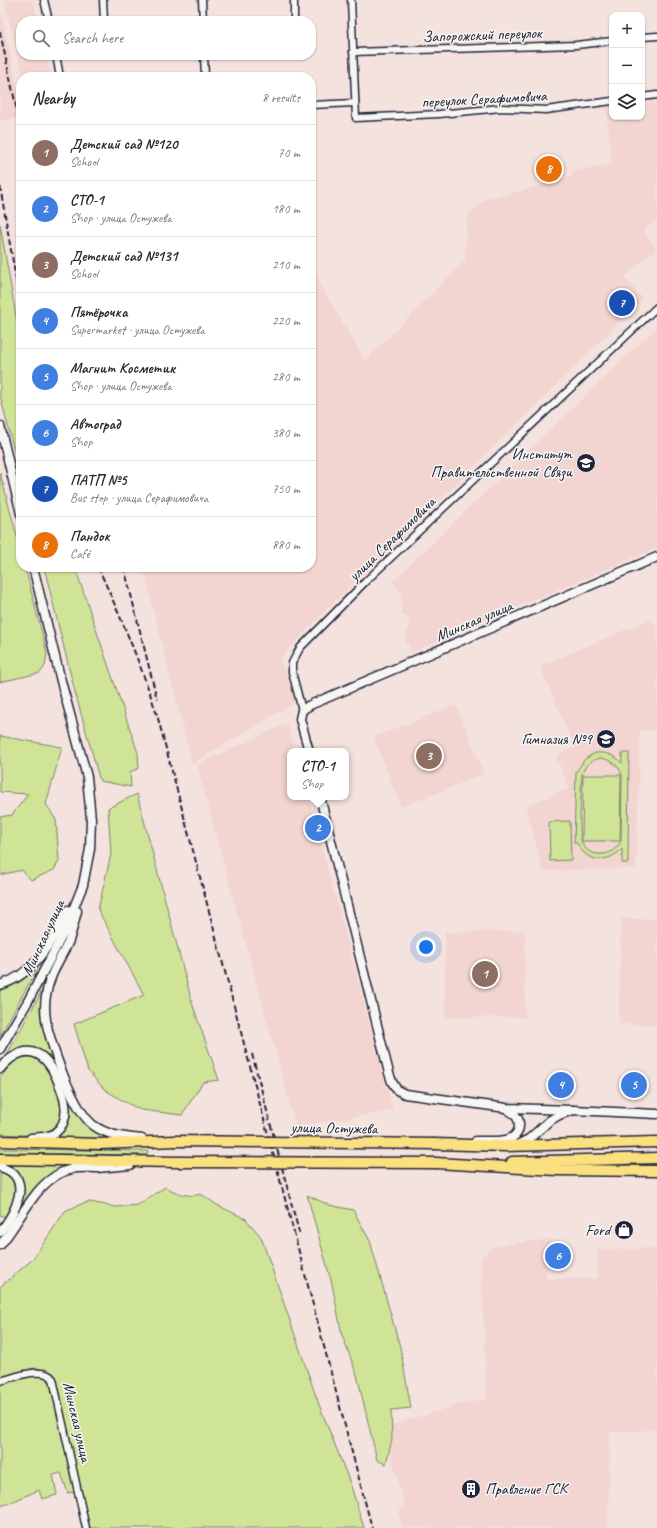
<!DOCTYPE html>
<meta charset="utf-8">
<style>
:root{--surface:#fff;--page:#f7f7f7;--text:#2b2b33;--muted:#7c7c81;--line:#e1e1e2;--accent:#111827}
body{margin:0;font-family:Caveat,sans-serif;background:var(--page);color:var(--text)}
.controls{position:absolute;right:12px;top:12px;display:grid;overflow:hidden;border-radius:8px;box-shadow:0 1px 3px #0004}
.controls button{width:36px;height:36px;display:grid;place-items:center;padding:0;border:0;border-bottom:1px solid var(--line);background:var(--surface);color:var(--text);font:20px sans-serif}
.you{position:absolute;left:426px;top:947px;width:14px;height:14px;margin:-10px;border:3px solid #fff;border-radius:50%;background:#1a73e8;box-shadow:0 0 0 6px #1a73e833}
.badge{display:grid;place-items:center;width:26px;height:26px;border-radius:50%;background:var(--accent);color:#fff;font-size:13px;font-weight:700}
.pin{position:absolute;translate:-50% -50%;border:2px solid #fff;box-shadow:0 1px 4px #0006}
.popup{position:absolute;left:287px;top:748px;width:62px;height:52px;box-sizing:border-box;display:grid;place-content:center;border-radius:8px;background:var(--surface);filter:drop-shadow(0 1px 3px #0005);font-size:13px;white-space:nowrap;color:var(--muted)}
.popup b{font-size:15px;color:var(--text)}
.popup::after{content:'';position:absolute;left:50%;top:100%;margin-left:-8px;border:8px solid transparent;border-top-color:var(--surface)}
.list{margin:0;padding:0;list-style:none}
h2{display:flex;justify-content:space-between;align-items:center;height:52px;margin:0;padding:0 16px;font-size:17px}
h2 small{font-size:13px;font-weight:400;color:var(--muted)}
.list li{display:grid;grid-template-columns:26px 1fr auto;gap:12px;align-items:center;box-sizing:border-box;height:56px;padding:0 16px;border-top:1px solid var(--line)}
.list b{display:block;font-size:15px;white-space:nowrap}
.list p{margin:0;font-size:13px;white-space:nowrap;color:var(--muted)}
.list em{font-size:13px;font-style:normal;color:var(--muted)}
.icon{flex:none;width:22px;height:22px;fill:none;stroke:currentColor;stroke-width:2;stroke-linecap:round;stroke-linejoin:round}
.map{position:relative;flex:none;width:657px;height:1528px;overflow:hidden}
.search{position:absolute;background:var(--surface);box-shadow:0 1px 3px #0004;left:16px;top:16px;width:300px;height:44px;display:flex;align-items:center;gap:10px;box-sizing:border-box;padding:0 14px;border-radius:16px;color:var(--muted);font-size:15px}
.panel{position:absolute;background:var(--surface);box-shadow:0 1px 3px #0004;left:16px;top:72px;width:300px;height:500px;border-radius:16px}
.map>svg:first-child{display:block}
</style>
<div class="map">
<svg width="657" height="1528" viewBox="0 0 657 1528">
<rect width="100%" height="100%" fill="#f4e2de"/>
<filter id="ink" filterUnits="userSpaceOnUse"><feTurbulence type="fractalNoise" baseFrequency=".025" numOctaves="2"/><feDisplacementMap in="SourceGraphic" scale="8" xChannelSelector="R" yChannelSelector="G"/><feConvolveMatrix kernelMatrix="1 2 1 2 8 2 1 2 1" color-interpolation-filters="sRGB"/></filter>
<g filter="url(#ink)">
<g fill="#f2d4d0">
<polygon points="4,0 33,0 38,21 21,21 21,55 46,55 51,77 23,77"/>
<polygon points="0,8 21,106 21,117 0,121"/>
<polygon points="657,101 657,220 643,230 656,249 624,277 643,299 428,512 324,612 291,646 280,659 297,701 192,764 143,567 311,567 311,260 322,288 365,361 465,261 467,216 487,198 510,194 572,176 572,171 604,166 612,163 606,107 612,106 612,117 642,117 642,103"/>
<polygon points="657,327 657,548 478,623 472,621 455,629 452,636 411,652 405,638 410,620 402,614 401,592 392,582"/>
<polygon points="651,619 657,627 657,730 640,731 636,868 543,871 526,806 569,788 556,756 575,747 540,666"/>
<polygon points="456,705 484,774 401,807 374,737"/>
<polygon points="287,723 295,751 290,751 290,797 308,797 393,1110 296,1127 197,765"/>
<polygon points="621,919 657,919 657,1025 619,1024"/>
<polygon points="525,931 525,1017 445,1017 445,932"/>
<polygon points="551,1239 546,1279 598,1279 598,1250 657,1248 657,1430 610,1432 608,1528 402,1528 399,1513 404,1502 383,1428 464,1403 487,1399 481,1257 495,1246"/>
</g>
<g fill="#d0e498" stroke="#79836a" fill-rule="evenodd">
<polygon points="0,224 21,345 21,478 0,395"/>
<polygon points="0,473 21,551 21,567 25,567 47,653 45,666 40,673 0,682"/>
<polygon points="44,567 75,567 138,753 139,768 130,772 131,787 100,781 75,692"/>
<polygon points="0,736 62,747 46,804 56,820 59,861 54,870 31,880 22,870 0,875 0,817 12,815 28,794 0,792"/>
<path d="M595 753C606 752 615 755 622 763V753H629L628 863H622V849C607 864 586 863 577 843H574L576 772 585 759ZM601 758C611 760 619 765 622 775L621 841C617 848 611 854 602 854 594 855 585 851 582 843 578 836 581 787 582 775 584 765 591 760 601 758Z"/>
<polygon points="583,775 621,775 620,841 582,841"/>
<polygon points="137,794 193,1006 219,1080 203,1082 182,1115 141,1110 123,1101 104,1089 88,1071 74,1024 144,995 98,910 111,854 108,808"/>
<polygon points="570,821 571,860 550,861 549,822"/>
<polygon points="37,967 38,967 0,1036 0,988 19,980"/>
<path d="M43 989 42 1008 75 1106 105 1136 120 1140 51 1138C63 1129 71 1122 69 1106L45 1055 7 1057 6 1056Z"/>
<path d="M29 1057C33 1057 37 1058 41 1061 51 1068 63 1098 63 1110 62 1118 58 1127 51 1131 39 1138 14 1134 0 1134V1078L12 1063 21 1058Z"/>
<polygon points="0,1149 148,1151 147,1155 0,1153"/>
<path d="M3 1164 74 1166H70L21 1212 3 1234C14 1217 26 1204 20 1183 17 1172 14 1168 3 1164Z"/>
<path d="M0 1171C9 1173 19 1184 17 1195 15 1202 10 1209 8 1216L5 1217 0 1215Z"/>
<path d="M165 1187C177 1193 188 1198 201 1194L217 1205 246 1219 261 1237 318 1402 350 1483 364 1528H90L80 1491 56 1384 52 1373 37 1368 29 1369 31 1375C43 1375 48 1378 54 1389L77 1491 68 1493 61 1473 53 1475 57 1495 42 1499 39 1490 7 1504 0 1506V1287L33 1259 65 1211 81 1204 90 1202 116 1207 138 1205Z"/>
<polygon points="307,1195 329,1205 353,1210 370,1241 400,1347 411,1408 391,1410 392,1439 386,1464 377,1460 357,1375 342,1335 332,1284"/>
</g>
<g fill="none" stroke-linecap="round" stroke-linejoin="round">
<g stroke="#22223b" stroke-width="9">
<g id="minor">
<polyline points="44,0 49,21"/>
<polyline points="103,0 104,21"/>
<polyline points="202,0 203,21"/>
<polyline points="294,0 294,21"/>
<polyline points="351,0 356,118 439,114 501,108 546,110 612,101"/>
<polyline points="642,37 657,36"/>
<polyline points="353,52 576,45 612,41"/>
<polyline points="56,55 60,77"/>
<polyline points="204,55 205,77"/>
<polyline points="642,97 657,95"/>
<polyline points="311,105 355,103"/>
<polyline points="302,710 292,672 292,663 300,648 367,580 657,307"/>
<path d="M0 1381C13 1378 44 1365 53 1379L86 1528"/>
</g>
</g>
<g stroke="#22223b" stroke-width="11">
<g id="tertiary">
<polyline points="0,426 21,514"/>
<polyline points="309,751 300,719 302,710 310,705 657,557"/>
<polyline points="320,797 389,1073 392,1082 397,1090 405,1094 506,1108 573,1110"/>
<path d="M77 911C74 922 72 933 68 943 60 959 50 974 47 991 44 1003 45 1018 48 1030 55 1055 73 1109 93 1125 108 1136 125 1137 142 1139"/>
<path d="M0 985C36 974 51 941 68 910"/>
<polyline points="0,1049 28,1001 64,932 83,885 90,849 91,819 87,777 61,681 33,567"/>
<path d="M0 1069C23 1042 44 1048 57 1079 64 1095 73 1119 55 1133 48 1138 39 1137 31 1138"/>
<path d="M476 1141C489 1140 518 1146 519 1126 520 1117 513 1113 507 1109"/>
<polyline points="519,1144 529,1139 549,1121 559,1115 573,1110 657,1114"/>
<path d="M0 1167C35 1176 15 1214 0 1232"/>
<path d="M0 1245C22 1220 36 1177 72 1169 80 1167 88 1168 97 1168 108 1167 119 1166 130 1165"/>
</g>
</g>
<g stroke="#22223b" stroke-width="13">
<g id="primary">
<polyline points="0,1141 100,1144 175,1141"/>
<polyline points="435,1144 506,1146 657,1142"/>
<polyline points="0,1159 179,1162"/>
<polyline points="512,1162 657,1158"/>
<polyline points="436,1163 557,1170 657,1171"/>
</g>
</g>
<use href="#minor" stroke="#f6f6f2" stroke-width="6"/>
<use href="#tertiary" stroke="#f6f6f2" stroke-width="8"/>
<use href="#primary" stroke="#fbe080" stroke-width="10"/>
<g stroke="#22223b" stroke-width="2" stroke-dasharray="6 3" stroke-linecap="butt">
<polyline points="0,32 21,129"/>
<polyline points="0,186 21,308"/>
<path d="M98 567C121 618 143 668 159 722L372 1528"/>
<polyline points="124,567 157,699"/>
<polyline points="252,1054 300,1236"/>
</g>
<g stroke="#22223b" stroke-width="13" stroke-linecap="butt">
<g id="primary-bridge">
<polyline points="175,1141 435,1144"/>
<polyline points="179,1162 436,1163"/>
</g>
</g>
<use href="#primary-bridge" stroke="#fbe080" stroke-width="10"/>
</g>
</g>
<defs>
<g id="university-disc" transform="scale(1)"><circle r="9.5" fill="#22223b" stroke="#f6f6f2"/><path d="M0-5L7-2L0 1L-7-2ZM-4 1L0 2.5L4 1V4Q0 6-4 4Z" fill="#fff"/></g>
<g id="school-disc" transform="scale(1)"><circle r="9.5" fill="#22223b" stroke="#f6f6f2"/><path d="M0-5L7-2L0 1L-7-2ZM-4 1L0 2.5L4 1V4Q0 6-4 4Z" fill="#fff"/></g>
<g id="shop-disc" transform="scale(1)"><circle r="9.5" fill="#22223b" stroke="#f6f6f2"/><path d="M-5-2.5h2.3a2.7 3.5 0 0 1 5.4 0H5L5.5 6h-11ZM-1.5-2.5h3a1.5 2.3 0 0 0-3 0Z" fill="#fff"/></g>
<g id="building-disc" transform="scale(1)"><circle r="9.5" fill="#22223b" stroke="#f6f6f2"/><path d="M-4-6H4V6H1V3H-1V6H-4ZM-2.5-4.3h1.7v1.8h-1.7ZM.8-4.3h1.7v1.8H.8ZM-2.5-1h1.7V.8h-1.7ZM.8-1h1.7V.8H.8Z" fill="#fff"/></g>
</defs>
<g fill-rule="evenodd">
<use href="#university-disc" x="586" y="463"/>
<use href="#school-disc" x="606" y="739"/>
<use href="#shop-disc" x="624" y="1230"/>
<use href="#building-disc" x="471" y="1489"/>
</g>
<g text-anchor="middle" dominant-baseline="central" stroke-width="3" stroke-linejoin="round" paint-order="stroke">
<g font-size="16" fill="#22223b" stroke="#f6f6f2">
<text transform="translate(482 35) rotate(-2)">Запорожский переулок</text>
<text transform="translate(484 99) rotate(-3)">переулок Серафимовича</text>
<text transform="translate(392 539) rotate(-44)">улица Серафимовича</text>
<text transform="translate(474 621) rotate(-23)">Минская улица</text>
<text transform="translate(43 938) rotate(-65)">Минская улица</text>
<text transform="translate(334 1128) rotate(1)">улица Остужева</text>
<text transform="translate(77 1422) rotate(77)">Минская улица</text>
</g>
<g font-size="16" fill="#22223b" stroke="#f6f6f2" text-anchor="end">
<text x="572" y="454">Институт<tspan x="572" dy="18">Правительственной Связи</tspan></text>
<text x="592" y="739">Гимназия №9</text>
<text x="610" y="1230">Ford</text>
<text x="485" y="1489" text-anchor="start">Правление ГСК</text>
</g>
</g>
</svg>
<div class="controls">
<button>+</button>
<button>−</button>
<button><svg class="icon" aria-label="layers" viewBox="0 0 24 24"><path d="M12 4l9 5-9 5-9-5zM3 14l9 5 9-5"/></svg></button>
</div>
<div class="you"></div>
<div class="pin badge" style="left:485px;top:974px;background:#8d6e63">1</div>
<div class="pin badge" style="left:318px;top:828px;background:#3f7fe0">2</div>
<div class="popup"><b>СТО-1</b>Shop</div>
<div class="pin badge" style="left:429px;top:756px;background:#8d6e63">3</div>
<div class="pin badge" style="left:561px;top:1085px;background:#3f7fe0">4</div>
<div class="pin badge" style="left:634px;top:1085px;background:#3f7fe0">5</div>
<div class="pin badge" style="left:558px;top:1256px;background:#3f7fe0">6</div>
<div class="pin badge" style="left:622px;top:303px;background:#1a4fb4">7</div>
<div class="pin badge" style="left:549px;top:169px;background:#e8710a">8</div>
<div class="search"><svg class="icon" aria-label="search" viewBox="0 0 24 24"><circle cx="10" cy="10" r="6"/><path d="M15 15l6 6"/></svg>Search here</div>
<section class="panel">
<h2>Nearby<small>8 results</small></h2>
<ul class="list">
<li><span class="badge" style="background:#8d6e63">1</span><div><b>Детский сад №120</b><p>School</p></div><em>70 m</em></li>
<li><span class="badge" style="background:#3f7fe0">2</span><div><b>СТО-1</b><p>Shop · улица Остужева</p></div><em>180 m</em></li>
<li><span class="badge" style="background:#8d6e63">3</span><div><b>Детский сад №131</b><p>School</p></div><em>210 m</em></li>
<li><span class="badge" style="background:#3f7fe0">4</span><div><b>Пятёрочка</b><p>Supermarket · улица Остужева</p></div><em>220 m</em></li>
<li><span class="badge" style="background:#3f7fe0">5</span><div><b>Магнит Косметик</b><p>Shop · улица Остужева</p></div><em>280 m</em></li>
<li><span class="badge" style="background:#3f7fe0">6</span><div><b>Автоград</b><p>Shop</p></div><em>380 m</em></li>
<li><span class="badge" style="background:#1a4fb4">7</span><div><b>ПАТП №5</b><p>Bus stop · улица Серафимовича</p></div><em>750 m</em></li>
<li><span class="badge" style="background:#e8710a">8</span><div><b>Пандок</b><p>Café</p></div><em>880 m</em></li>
</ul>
</section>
</div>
